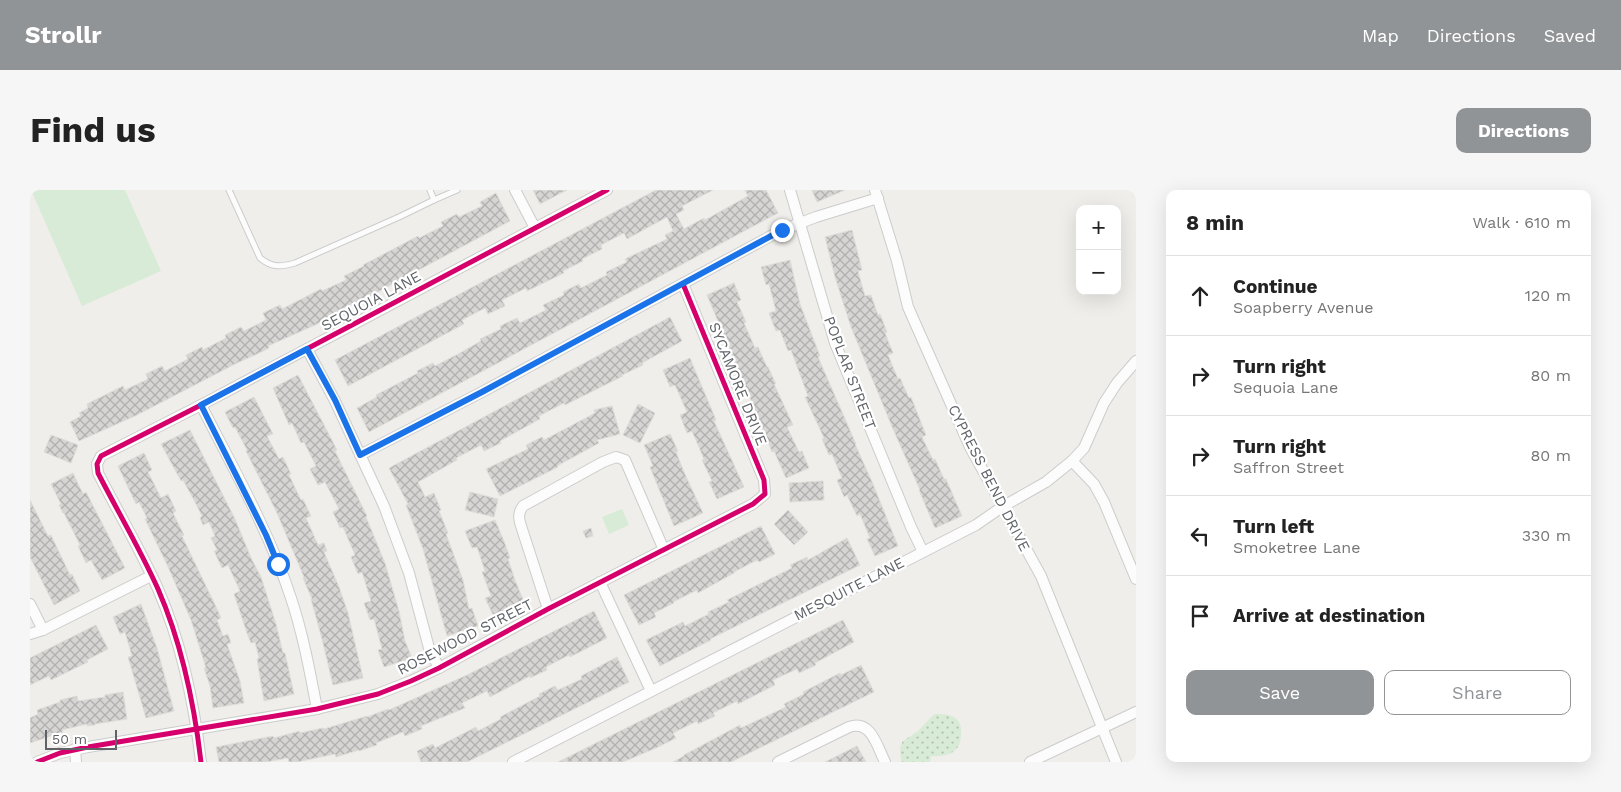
<!DOCTYPE html>
<meta charset="utf-8">
<style>
:root{--surface:#fff;--page:#f6f6f6;--text:#222;--muted:#767676;--line:#e0e0e0;--accent:#919496}
body{margin:0;font-family:"Work Sans",sans-serif;background:var(--page);color:var(--text)}
.controls{position:absolute;right:15px;top:15px;display:grid;overflow:hidden;border-radius:10px;box-shadow:0 5px 20px #0002}
.controls button{width:45px;height:45px;display:grid;place-items:center;padding:0;border:0;border-bottom:1px solid var(--line);background:var(--surface);color:var(--text);font:25px sans-serif}
.scale{position:absolute;left:15px;bottom:12px;width:72px;box-sizing:border-box;padding-left:5px;border:2px solid #5f6368;border-top:0;font-size:14px;line-height:18px;white-space:nowrap;color:#5f6368;-webkit-text-stroke:4px #fff;paint-order:stroke}
.stop{position:absolute;width:15px;height:15px;margin:-11px;border:4px solid #1a73e8;border-radius:50%;background:#fff}
.stop.end{background:#1a73e8;border-color:#fff;box-shadow:0 1px 5px #0008}
.list{margin:0;padding:0;list-style:none}
h2{display:flex;justify-content:space-between;align-items:center;height:65px;margin:0;padding:0 20px;font-size:21px}
h2 small{font-size:16px;font-weight:400;color:var(--muted)}
.list li{display:grid;grid-template-columns:32px 1fr auto;gap:15px;align-items:center;box-sizing:border-box;height:80px;padding:0 20px;border-top:1px solid var(--line)}
.list b{display:block;font-size:19px;white-space:nowrap}
.list p{margin:0;font-size:16px;white-space:nowrap;color:var(--muted)}
.list em{font-size:16px;font-style:normal;color:var(--muted)}
.actions{display:flex;gap:10px;padding:15px 20px}
.actions a{flex:1;padding:11px 0;border:1px solid var(--accent);border-radius:10px;text-align:center;font-size:18px;color:var(--accent)}
.actions .main{background:var(--accent);color:#fff}
.icon{flex:none;width:28px;height:28px;fill:none;stroke:currentColor;stroke-width:2;stroke-linecap:round;stroke-linejoin:round}
.map{position:relative;flex:none;width:1106px;height:572px;overflow:hidden;border-radius:10px}
header{display:flex;align-items:center;gap:30px;box-sizing:border-box;height:70px;padding:0 25px;background:var(--accent);color:#fff}
header strong{font-size:24px}
nav{display:flex;gap:28px;margin-inline-start:auto;font-size:18px}
.intro{display:flex;align-items:center;justify-content:space-between;box-sizing:border-box;height:120px;padding:0 30px}
h1{margin:0;font-size:35px}
.button{padding:12px 22px;border-radius:10px;background:var(--accent);color:#fff;font-size:18px;font-weight:700}
main{display:flex;gap:30px;padding:0 30px}
aside{flex:1;background:var(--surface);border-radius:10px;box-shadow:0 5px 20px #0002}
.map>svg:first-child{display:block}
</style>
<header>
<strong>Strollr</strong>
<nav><a>Map</a><a>Directions</a><a>Saved</a></nav>
</header>
<div class="intro"><h1>Find us</h1><a class="button">Directions</a></div>
<main>
<div class="map">
<svg width="1106" height="572" viewBox="0 0 1106 572">
<defs>
<pattern id="park-dots" width="8" height="8" patternUnits="userSpaceOnUse" patternTransform="scale(1.25)"><rect width="8" height="8" fill="#d8ebd6"/><path d="M2 2h.1M6 6h.1" fill="none" stroke="#b2c2b1" stroke-width="1.8" stroke-linecap="round"/></pattern>
<pattern id="building-cross-hatch" width="8" height="8" patternUnits="userSpaceOnUse" patternTransform="scale(1.25)"><rect width="8" height="8" fill="#d6d5d3"/><path d="M0 0l8 8M0 8l8-8" fill="none" stroke="#b1b0af"/></pattern>
</defs>
<rect width="100%" height="100%" fill="#efeeea"/>
<path fill="url(#park-dots)" d="M906 524C921 524 933 527 931 545 930 563 918 567 901 566L900 572H871L870 557 873 551 888 541 903 525Z"/>
<g fill="#d8ebd6">
<polygon points="1,0 95,0 131,81 52,116"/>
<polygon points="592,319 599,335 579,344 572,327"/>
</g>
<g fill="url(#building-cross-hatch)" stroke="#deddd9">
<polygon points="503,0 537,0 510,14"/>
<polygon points="626,0 683,0 652,16 654,20 646,24 654,39 674,28 675,30 718,6 715,0 736,0 748,23 339,242 327,218 347,207 346,205 388,183 387,181 403,173 405,176 430,163 451,151 450,149 471,139 470,136 487,128 490,133 516,120 513,115 534,105 533,102 549,94 551,98 577,85 576,82 597,72 595,69 637,49 635,45 643,41 637,27 597,49 594,43 571,55 572,59 552,69 553,71 533,81 534,83 497,101 496,98 472,110 475,116 458,124 455,118 432,130 434,134 318,196 305,170"/>
<polygon points="782,0 815,0 787,12"/>
<polygon points="466,3 480,31 344,104 303,124 304,125 285,135 238,156 239,158 225,165 209,172 107,225 49,251 40,232 51,226 49,223 58,218 57,214 93,196 95,200 118,189 116,184 132,176 135,181 158,169 156,165 172,157 173,160 196,148 195,145 211,137 214,141 236,130 233,123 250,115 252,119 291,99 292,101 316,90 314,86 334,76 333,75 388,46 389,48 413,36 411,32 427,24 429,27 452,16 450,12"/>
<polygon points="822,40 832,80 828,81 835,106 841,105 848,125 850,124 857,142 855,143 863,163 858,165 868,189 870,188 879,208 881,207 896,245 892,247 903,270 905,269 914,289 916,289 932,326 905,338 889,300 890,300 863,239 821,137 805,87 795,47"/>
<polygon points="760,70 770,114 790,166 788,167 826,254 825,254 843,294 868,356 845,366 837,349 840,348 830,324 827,326 817,305 814,307 807,290 812,288 802,264 799,265 792,249 794,248 775,207 778,206 761,160 758,161 750,140 746,141 739,123 746,121 739,94 736,95 731,77"/>
<polygon points="704,93 711,110 707,112 716,132 714,133 725,158 728,157 737,177 738,177 746,194 744,194 763,235 757,237 769,262 772,261 779,278 756,288 744,261 742,262 738,251 677,105"/>
<polygon points="640,127 652,151 612,173 613,175 592,185 593,186 535,215 534,213 509,226 510,229 470,251 471,253 454,261 451,255 426,268 427,270 388,292 395,307 404,303 411,320 409,321 418,343 416,344 433,390 439,419 442,418 448,436 417,446 393,359 376,315 378,314 359,278"/>
<polygon points="660,168 686,230 684,231 714,297 687,309 679,292 682,291 672,270 674,269 662,241 657,243 650,225 657,222 645,195 640,197 633,180"/>
<polygon points="268,185 307,260 305,261 337,326 336,327 355,373 369,421 375,451 382,468 354,477 348,460 352,459 344,429 340,430 334,413 341,411 332,382 328,384 321,367 325,365 313,337 310,338 303,322 309,319 295,292 288,295 280,279 286,276 274,252 271,253 262,233 259,235 243,198"/>
<polygon points="224,207 243,244 237,246 249,269 253,267 261,284 259,285 271,310 273,309 281,326 276,328 288,355 294,353 297,361 294,362 309,397 318,423 333,488 303,495 292,449 281,409 282,409 273,388 274,387 247,323 216,261 217,260 205,237 203,238 195,222"/>
<polygon points="608,214 625,223 610,253 593,245"/>
<polygon points="582,216 590,244 567,250 569,253 527,276 528,277 470,306 456,279 498,259 496,255 512,247 514,250 565,223 564,220"/>
<polygon points="160,240 205,329 222,370 231,387 246,434 253,463 255,463 264,504 234,511 227,469 229,468 225,452 221,453 217,443 204,404 210,401 198,375 192,378 184,361 187,360 181,348 185,346 179,332 173,335 170,328 172,326 165,312 153,290 151,291 131,254"/>
<polygon points="640,244 648,261 646,262 654,282 673,323 644,336 620,277 623,276 614,255"/>
<polygon points="21,245 48,255 41,273 14,262"/>
<polygon points="114,263 122,280 118,282 131,308 138,304 146,321 143,323 154,345 152,346 188,421 191,428 187,430 193,446 198,444 201,453 197,454 210,491 214,513 183,518 180,496 174,478 176,478 161,430 139,379 115,329 117,328 109,312 106,314 88,276"/>
<polygon points="43,283 53,304 56,302 95,378 72,390 61,370 56,373 48,356 50,355 34,323 33,323 29,315 31,314 21,294"/>
<polygon points="793,291 794,310 760,312 759,293"/>
<polygon points="440,302 468,309 464,327 435,320"/>
<polygon points="0,310 18,346 21,345 40,385 42,384 50,401 24,415 0,367"/>
<polygon points="758,320 778,342 764,355 744,334"/>
<polygon points="465,330 474,351 480,368 478,369 485,390 494,412 463,425 455,408 461,406 452,382 455,381 447,357 442,358 435,341"/>
<polygon points="731,336 745,364 729,372 727,370 704,382 704,383 668,403 667,400 643,412 644,413 624,423 626,427 609,435 594,405"/>
<polygon points="561,338 563,346 556,348 553,341"/>
<polygon points="817,348 830,375 680,449 681,450 630,476 616,450 653,432 655,436 679,424 678,422 699,412 697,410 762,378 760,375 777,367 778,370"/>
<polygon points="111,414 127,458 144,521 116,528 98,467 102,466 95,442 90,444 83,427"/>
<polygon points="564,421 577,448 540,467 539,465 516,477 517,480 500,488 500,486 460,507 457,501 432,513 435,518 391,536 392,539 375,546 373,542 346,553 347,555 329,561 329,560 306,567 305,564 267,572 259,572 258,568 236,572 189,572 186,557 243,546 244,548 270,541 270,543 293,538 294,539 337,526 337,527 358,519 359,520 437,485"/>
<polygon points="813,430 824,452 785,473 786,475 769,483 767,479 743,490 745,495 708,514 707,511 683,523 685,526 668,534 667,531 643,543 646,548 626,558 593,572 528,572"/>
<polygon points="66,435 78,459 57,470 58,472 21,490 19,486 0,495 0,468"/>
<polygon points="587,467 599,492 437,572 391,572 387,561 403,554 405,558 446,537 448,541 471,529 470,527 510,506 509,504 525,496 528,500 552,489 551,486"/>
<polygon points="831,475 844,502 701,572 643,572 654,566 654,565 710,535 711,538 756,517 754,514 774,504 773,502 810,483 811,485"/>
<polygon points="93,502 97,529 65,534 65,535 57,536 57,534 32,540 33,542 0,553 0,528 8,524 7,520 30,512 30,510 47,506 48,511 75,507 75,505"/>
<polygon points="827,556 836,572 795,572"/>
</g>
<g fill="none" stroke-linecap="round" stroke-linejoin="round">
<g stroke="#cbcccc" stroke-width="7">
<g id="lane">
<path d="M199 0 230 68C242 78 251 77 265 73L369 27 404 10"/>
<polyline points="400,0 404,10 427,0"/>
</g>
</g>
<g stroke="#cbcccc" stroke-width="12">
<g id="street">
<polyline points="485,0 505,38"/>
<polyline points="760,0 805,153 881,337 893,362"/>
<polyline points="845,0 867,71 878,117 940,257 1011,386 1086,572"/>
<polyline points="277,159 305,211 354,316 379,383 399,458 409,478"/>
<path d="M171 215C203 278 239 341 261 408 273 444 280 482 287 519"/>
<polyline points="330,265 452,202 752,40 786,27 848,8"/>
<polyline points="1042,271 1064,294 1074,312 1106,389"/>
<polyline points="570,392 621,501"/>
<polyline points="0,414 13,440"/>
<path d="M518 419 492 339C489 330 487 324 493 316L573 272 586 267 595 270 634 360"/>
<polyline points="0,444 13,440 121,386"/>
<polyline points="45,559 46,572"/>
<polyline points="7,572 30,563 58,557 287,519 348,504 381,491 409,478 518,419 723,314 735,304 734,290 653,94"/>
<path d="M171 572C164 512 152 454 128 399 110 359 88 322 68 283L67 274 71 266 171 215 577 0"/>
<polyline points="483,572 946,335 972,317 1016,292 1042,271 1054,258 1074,213 1087,193 1106,171"/>
<path d="M748 572 819 537C841 529 847 556 855 572"/>
<polyline points="1000,572 1106,522"/>
</g>
</g>
<use href="#lane" stroke="#fdfcfc" stroke-width="5"/>
<use href="#street" stroke="#fdfcfc" stroke-width="10"/>
<g stroke="#fff" stroke-width="8">
<g id="cycleway">
<polyline points="7,572 30,563 58,557 287,519 348,504 381,491 409,478 518,419 723,314 735,304 734,290 653,94"/>
<path d="M171 572C164 512 152 454 128 399 110 359 88 322 68 283L67 274 71 266 171 215 577 0"/>
</g>
</g>
<use href="#cycleway" stroke="#d6006c" stroke-width="5"/>
</g>
<g fill="none" stroke-linecap="round" stroke-linejoin="round">
<polyline stroke="#1a73e8" stroke-width="6" points="248,374 236,345 171,215 277,159 305,210 330,265 452,202 752,40"/>
</g>
<g text-anchor="middle" dominant-baseline="central" stroke-width="4.5" stroke-linejoin="round" paint-order="stroke">
<g font-size="15" fill="#5f6368" stroke="#fff">
<text transform="translate(341 111) rotate(-28)">SEQUOIA LANE</text>
<text transform="translate(820 183) rotate(69)">POPLAR STREET</text>
<text transform="translate(708 194) rotate(68)">SYCAMORE DRIVE</text>
<text transform="translate(959 288) rotate(63)">CYPRESS BEND DRIVE</text>
<text transform="translate(819 399) rotate(-27)">MESQUITE LANE</text>
<text transform="translate(435 447) rotate(-27)">ROSEWOOD STREET</text>
</g>
</g>
</svg>
<div class="controls">
<button>+</button>
<button>−</button>
</div>
<div class="scale">50 m</div>
<div class="stop" style="left:248px;top:374px"></div>
<div class="stop end" style="left:752px;top:40px"></div>
</div>
<aside>
<h2>8 min<small>Walk · 610 m</small></h2>
<ul class="list">
<li><svg class="icon" aria-label="ahead" viewBox="0 0 24 24"><path d="M12 20V5M6 11l6-6 6 6"/></svg><div><b>Continue</b><p>Soapberry Avenue</p></div><em>120 m</em></li>
<li><svg class="icon" aria-label="right" viewBox="0 0 24 24"><path d="M7 20v-9h11M14 6l5 5-5 5"/></svg><div><b>Turn right</b><p>Sequoia Lane</p></div><em>80 m</em></li>
<li><svg class="icon" aria-label="right" viewBox="0 0 24 24"><path d="M7 20v-9h11M14 6l5 5-5 5"/></svg><div><b>Turn right</b><p>Saffron Street</p></div><em>80 m</em></li>
<li><svg class="icon" aria-label="left" viewBox="0 0 24 24"><path d="M17 20v-9H6M10 6l-5 5 5 5"/></svg><div><b>Turn left</b><p>Smoketree Lane</p></div><em>330 m</em></li>
<li><svg class="icon" aria-label="arrive" viewBox="0 0 24 24"><path d="M6 21V4h12l-3 4 3 4H6"/></svg><div><b>Arrive at destination</b></div></li>
</ul>
<div class="actions"><a class="main">Save</a><a>Share</a></div>
</aside>
</main>
